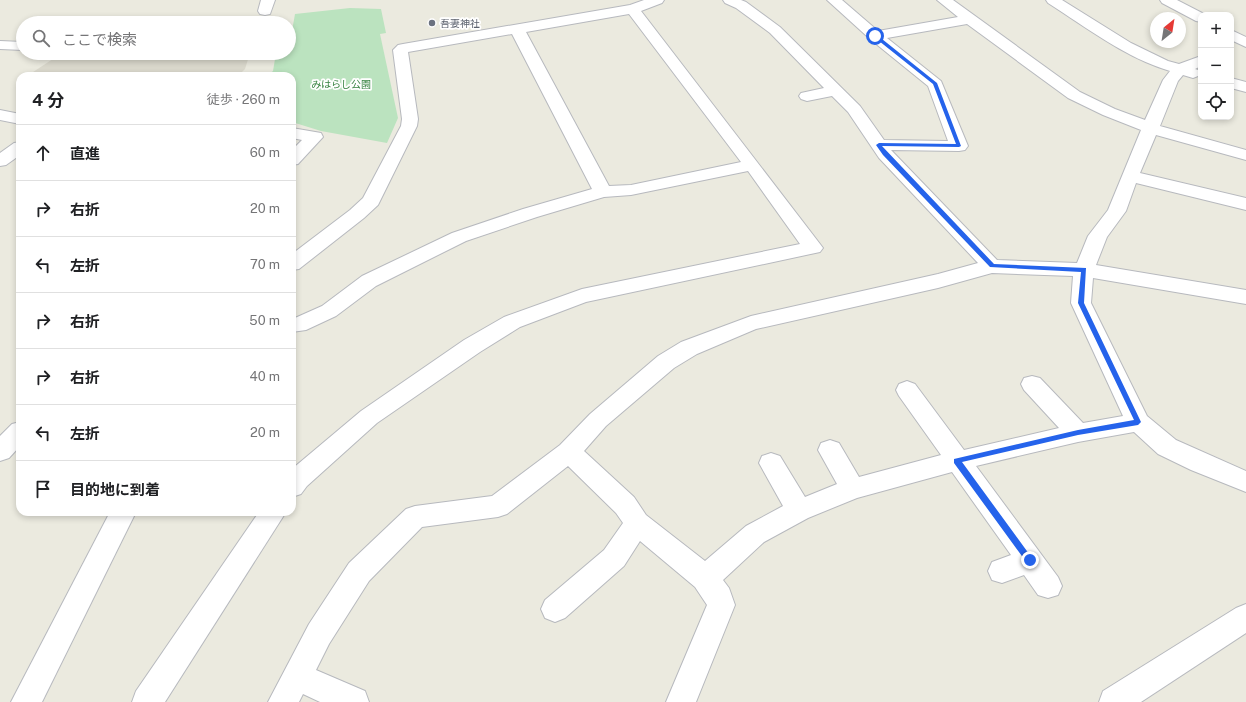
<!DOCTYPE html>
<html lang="ja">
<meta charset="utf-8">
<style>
:root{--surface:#fff;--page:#f6f6f6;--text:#202124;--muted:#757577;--line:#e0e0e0}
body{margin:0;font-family:"Public Sans","Noto Sans JP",sans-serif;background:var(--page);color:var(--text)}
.controls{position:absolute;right:12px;top:12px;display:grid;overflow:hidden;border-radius:8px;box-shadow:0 2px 6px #0003}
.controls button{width:36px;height:36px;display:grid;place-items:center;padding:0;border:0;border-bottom:1px solid var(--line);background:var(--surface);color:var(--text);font:20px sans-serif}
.compass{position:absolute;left:1150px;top:12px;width:36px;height:36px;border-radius:50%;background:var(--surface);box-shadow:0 2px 6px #0003;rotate:30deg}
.stop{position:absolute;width:12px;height:12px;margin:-9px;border:3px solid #2563eb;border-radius:50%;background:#fff}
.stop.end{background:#2563eb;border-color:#fff;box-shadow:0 1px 4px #0008}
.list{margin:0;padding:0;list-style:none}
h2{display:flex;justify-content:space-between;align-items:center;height:52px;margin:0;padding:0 16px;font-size:17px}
h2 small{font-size:13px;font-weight:400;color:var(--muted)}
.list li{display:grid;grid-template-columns:26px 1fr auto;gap:12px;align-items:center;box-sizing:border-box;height:56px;padding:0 16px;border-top:1px solid var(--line)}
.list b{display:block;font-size:15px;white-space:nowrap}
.list em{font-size:13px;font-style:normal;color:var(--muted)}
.icon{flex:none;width:22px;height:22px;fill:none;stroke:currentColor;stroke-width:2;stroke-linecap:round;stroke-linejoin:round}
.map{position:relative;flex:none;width:1246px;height:702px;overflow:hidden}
.search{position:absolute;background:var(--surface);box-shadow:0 2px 6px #0003;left:16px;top:16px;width:280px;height:44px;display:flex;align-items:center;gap:10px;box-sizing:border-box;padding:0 14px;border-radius:22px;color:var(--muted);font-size:15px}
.panel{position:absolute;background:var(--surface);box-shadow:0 2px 6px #0003;left:16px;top:72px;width:280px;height:444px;border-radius:12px}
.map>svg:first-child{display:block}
</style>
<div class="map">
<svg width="1246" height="702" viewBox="0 0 1246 702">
<rect width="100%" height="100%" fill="#ebeadf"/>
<polygon fill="#dbd9cd" points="62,53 250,53 245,69 238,76 27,76"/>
<polygon fill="#bbe3bf" points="350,8 381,9 386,33 380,34 398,118 387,143 321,131 292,122 292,76 267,76 273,71 276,53 289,53 289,31 292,31 295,14"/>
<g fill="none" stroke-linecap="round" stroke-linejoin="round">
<g stroke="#b7b9be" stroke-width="2">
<g id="minor">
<polygon points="261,0 275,0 270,14 265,15 260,14 258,11"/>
<path d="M644 0H664L662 3 641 11 820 244 823 248 820 252 586 302 520 327 480 352 377 423 307 486 301 494 292 497V469L361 411 464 340 504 317 582 289 800 244 748 171 631 195 604 197 537 217 466 241 376 286 336 316 306 330 292 332V318H295L322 306 362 276 452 233 523 209 592 189 512 34 408 52 418 119 417 126 378 205 364 218 299 269 292 270V254L350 210 363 198 401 126 402 119 393 50 398 45 403 44 630 5ZM629 14 741 162 631 185 609 186 526 32Z"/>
<path d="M723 0H741L746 2 780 27 860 106 884 140 948 141 928 86 870 39 827 0H842L878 31 958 17 937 0H953L1080 92 1115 109 1145 120 1163 80 1170 71C1126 58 1087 28 1048 3L1046 0H1062L1131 43 1168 61 1179 64 1201 56V66L1195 69 1198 70 1201 73 1198 76 1193 78 1183 75 1178 81 1160 126 1246 150V160L1156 135 1140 173 1246 198V210L1136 183 1126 211 1107 237 1096 265 1246 290V304L1093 278 1091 303 1147 416 1176 440 1246 471V492L1191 470 1158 454 1134 432 1078 442 976 466 1058 577 1062 586 1058 595 1048 598 1038 595 1024 575 1002 583 992 580 988 571 992 562 1011 555 952 472 857 498 808 518 764 542 723 580 729 588 735 605 696 702H666L707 605 695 587 640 541 624 566 565 618 555 622 545 618 541 609 545 600 604 550 623 523 616 513 568 466 507 514 498 517 422 527 369 581 329 644 316 670 365 691 369 702H320L303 694 299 702H268L309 624 349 563 406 509 415 506 492 496 560 445 590 414 658 356 681 342 751 316 938 274 978 263 879 158 848 112 832 96 807 101 801 99 799 96 801 93 824 88 770 33 736 8 725 3ZM967 24 1068 98 1103 115 1141 130 1108 210 1088 236 1077 263 997 260 891 150 959 151 965 150 968 146 941 81 887 38ZM992 273 1073 276 1071 303 1123 416 1083 423 1040 378 1032 376 1024 378 1021 384 1024 390 1059 428 964 450 915 384 907 381 899 384 896 390 899 396 941 455 859 477 839 443 830 440 821 443 818 450 837 484 805 497 780 456 771 453 762 456 759 463 783 506 746 526 705 561 646 515 634 497 584 451 606 426 674 368 697 354 756 329 938 288Z"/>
<polygon points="1160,0 1177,0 1206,15 1201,15 1201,22 1196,21 1162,3"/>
<polygon points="1231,30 1246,37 1246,47 1231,40"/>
<polygon points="0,41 23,42 23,50 0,49"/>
<polygon points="1231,78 1246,82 1246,92 1231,88"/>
<polygon points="0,110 20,114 20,124 0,120"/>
<polygon points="292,128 321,133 323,137 298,164 292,165 292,150 302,140 292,138"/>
<polygon points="20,142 20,155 6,165 0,166 0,153 14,143"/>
<polygon points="20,422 20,446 9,458 0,461 0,436 12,424"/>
<polygon points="110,512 136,512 42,702 11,702"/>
<polygon points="259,512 286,512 165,702 132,702 136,691"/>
<polygon points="1246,604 1246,633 1141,702 1099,702 1103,691 1236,608"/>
</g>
</g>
<use href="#minor" fill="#fff" fill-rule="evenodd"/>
</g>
<polygon fill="#2563eb" points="874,35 877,35 937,83 961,146 959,147 882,146 994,264 1086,268 1084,303 1141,422 1138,425 1078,435 962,462 1032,558 1032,563 1030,564 1027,563 954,463 954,459 1078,430 1134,420 1078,303 1081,272 990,267 883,155 876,145 879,143 956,144 933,84 874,37"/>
<circle fill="#6b7280" stroke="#fff" stroke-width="1.5" cx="432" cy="23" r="4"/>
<g text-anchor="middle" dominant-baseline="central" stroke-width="3.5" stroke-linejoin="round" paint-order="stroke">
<g font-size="10" fill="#5b616d" stroke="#fff" text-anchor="start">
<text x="440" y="23">吾妻神社</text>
</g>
<g font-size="10" fill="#368240" stroke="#fff">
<text x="341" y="84">みはらし公園</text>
</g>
</g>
</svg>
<div class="controls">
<button>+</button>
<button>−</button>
<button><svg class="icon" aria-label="locate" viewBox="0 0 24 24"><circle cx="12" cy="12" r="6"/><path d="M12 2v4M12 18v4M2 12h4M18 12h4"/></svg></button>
</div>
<svg class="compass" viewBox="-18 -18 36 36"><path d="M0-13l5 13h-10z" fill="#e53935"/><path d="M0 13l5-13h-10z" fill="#757577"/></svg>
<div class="stop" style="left:875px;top:36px"></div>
<div class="stop end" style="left:1030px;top:560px"></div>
<div class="search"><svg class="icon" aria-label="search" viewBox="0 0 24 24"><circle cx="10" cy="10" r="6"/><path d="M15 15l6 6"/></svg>ここで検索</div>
<section class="panel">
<h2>4 分<small>徒歩 · 260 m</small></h2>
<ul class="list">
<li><svg class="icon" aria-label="ahead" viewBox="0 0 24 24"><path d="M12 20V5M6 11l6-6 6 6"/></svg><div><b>直進</b></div><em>60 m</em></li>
<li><svg class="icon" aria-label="right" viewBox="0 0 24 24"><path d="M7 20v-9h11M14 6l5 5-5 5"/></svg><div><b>右折</b></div><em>20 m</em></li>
<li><svg class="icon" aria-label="left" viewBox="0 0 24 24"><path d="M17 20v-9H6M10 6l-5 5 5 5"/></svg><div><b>左折</b></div><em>70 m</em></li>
<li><svg class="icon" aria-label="right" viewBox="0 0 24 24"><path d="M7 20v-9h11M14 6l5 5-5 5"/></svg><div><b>右折</b></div><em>50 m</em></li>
<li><svg class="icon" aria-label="right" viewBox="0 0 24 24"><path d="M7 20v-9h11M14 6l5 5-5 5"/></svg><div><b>右折</b></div><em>40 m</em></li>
<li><svg class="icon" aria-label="left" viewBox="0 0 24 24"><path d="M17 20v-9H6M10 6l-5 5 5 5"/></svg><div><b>左折</b></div><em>20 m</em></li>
<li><svg class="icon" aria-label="arrive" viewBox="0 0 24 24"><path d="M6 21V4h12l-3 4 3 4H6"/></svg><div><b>目的地に到着</b></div></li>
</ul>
</section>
</div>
